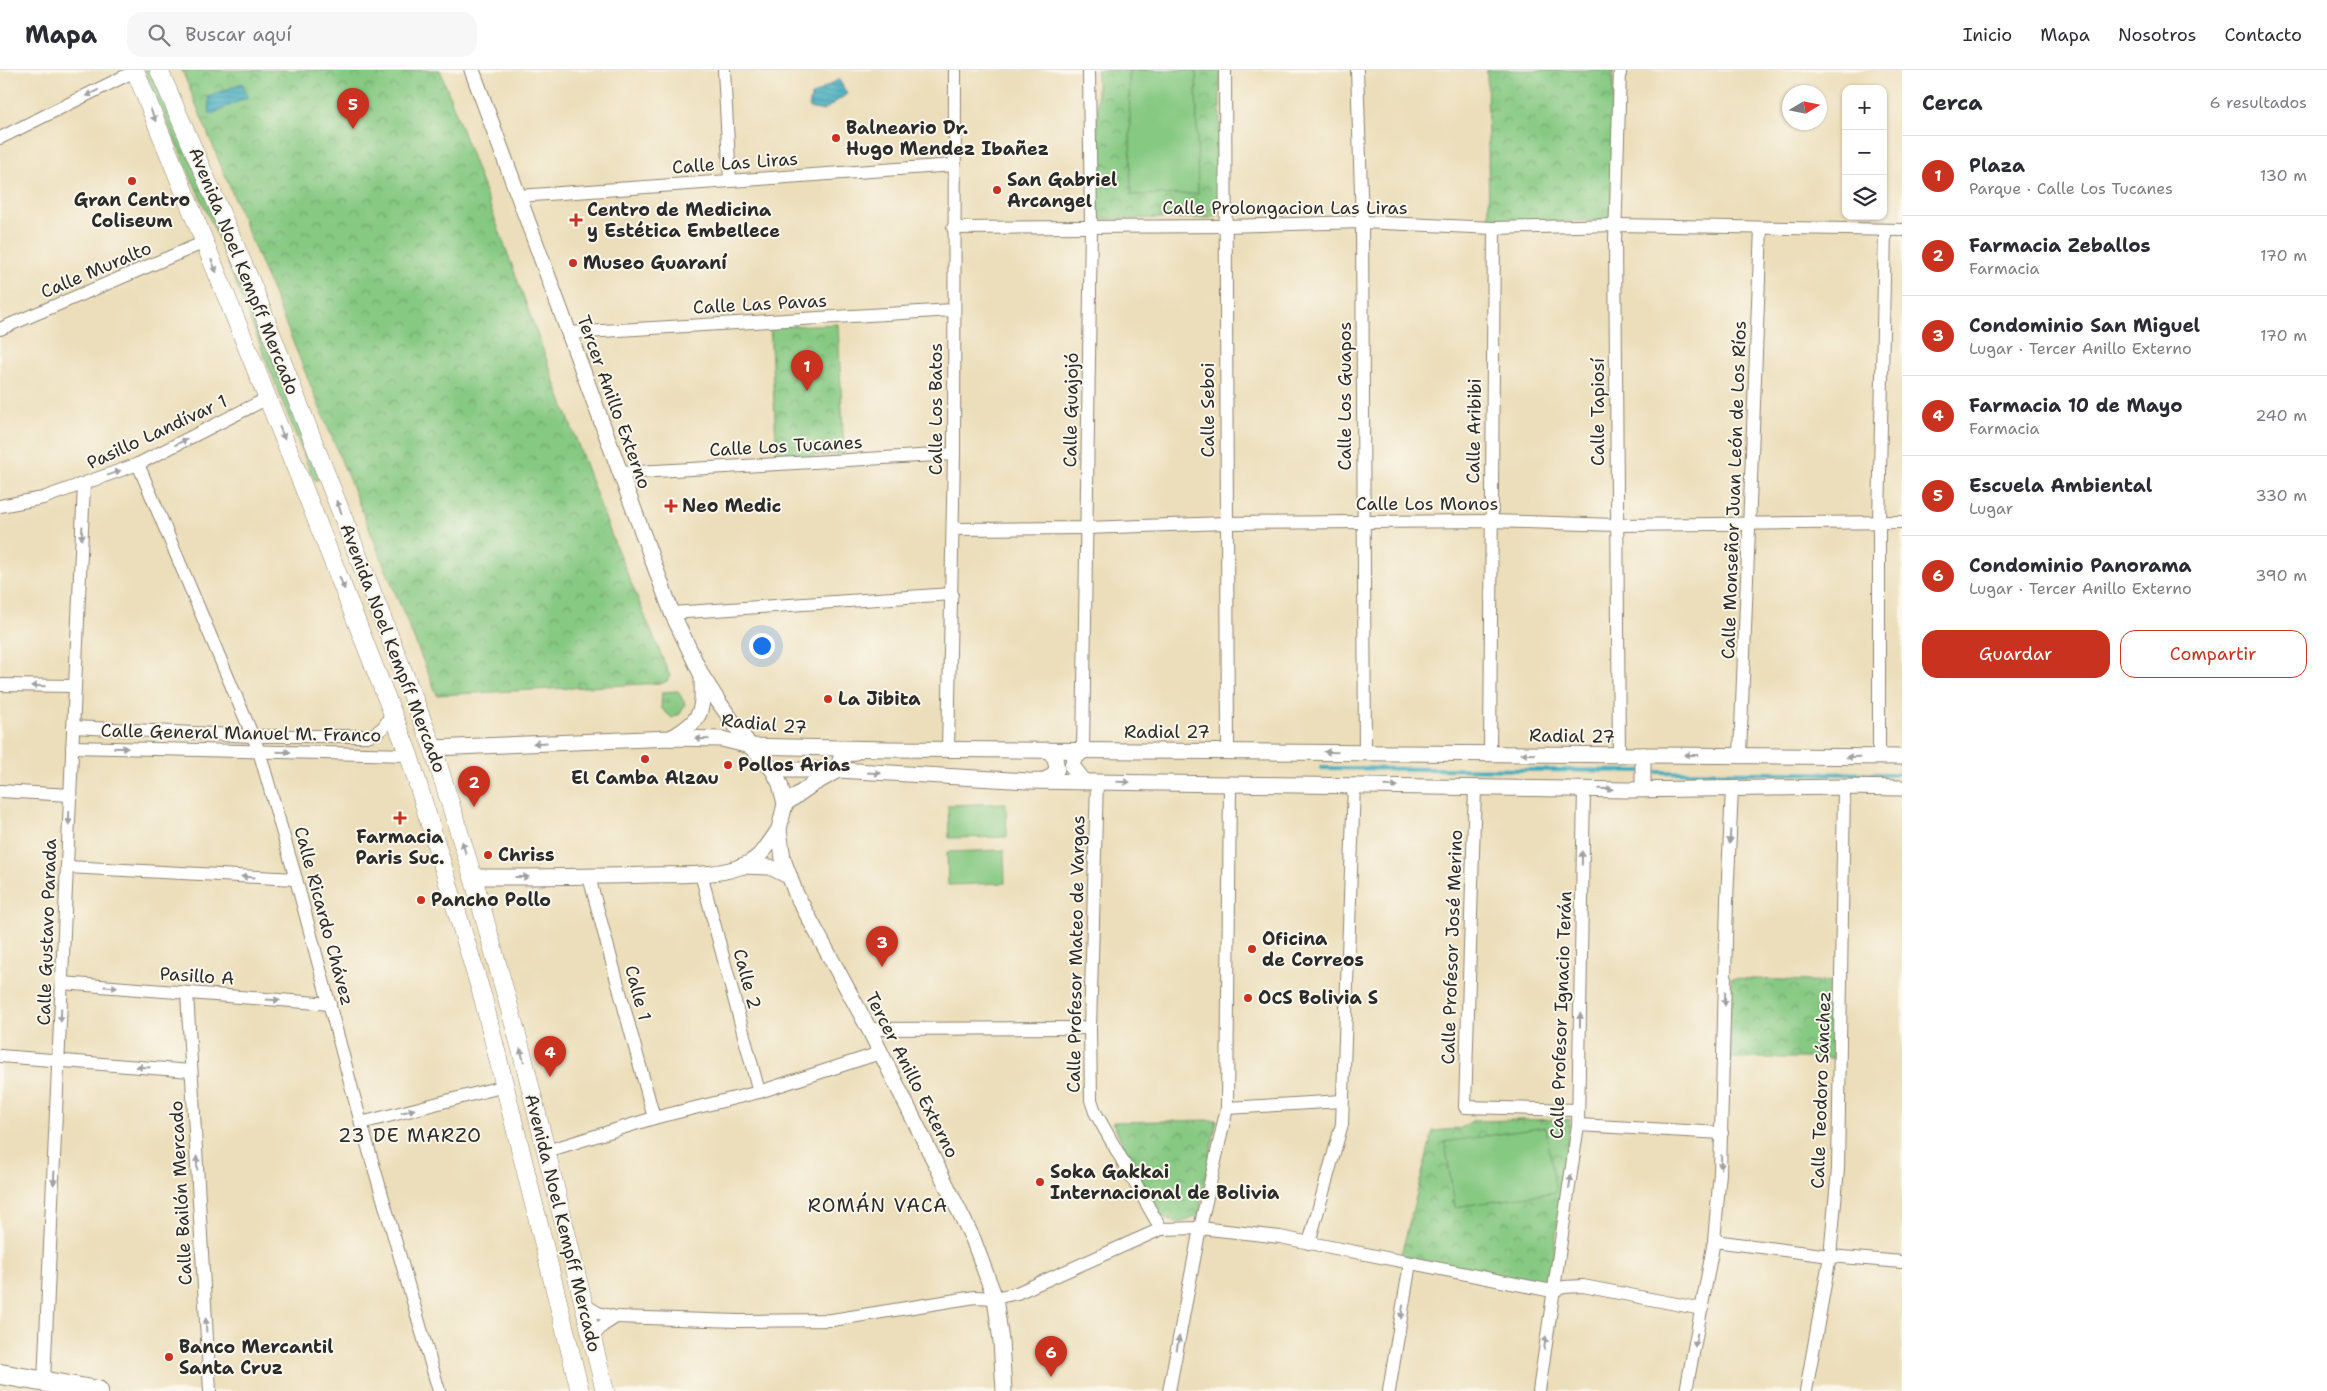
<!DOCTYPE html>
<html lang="es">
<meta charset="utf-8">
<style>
:root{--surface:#fff;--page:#f7f7f7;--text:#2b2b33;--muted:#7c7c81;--line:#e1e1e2;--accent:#c8321e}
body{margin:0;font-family:"Shantell Sans",sans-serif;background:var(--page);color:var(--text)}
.controls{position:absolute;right:15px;top:15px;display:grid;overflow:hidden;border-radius:10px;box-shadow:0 1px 4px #0004}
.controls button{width:45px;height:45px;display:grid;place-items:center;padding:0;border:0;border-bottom:1px solid var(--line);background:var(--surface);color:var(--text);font:25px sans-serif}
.compass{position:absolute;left:1782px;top:15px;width:45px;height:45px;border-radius:50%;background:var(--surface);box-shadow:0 1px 4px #0004;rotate:80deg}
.you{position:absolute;left:761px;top:575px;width:18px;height:18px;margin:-12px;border:4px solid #fff;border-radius:50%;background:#1a73e8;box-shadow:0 0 0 8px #1a73e833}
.badge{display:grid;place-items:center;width:32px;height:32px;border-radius:50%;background:var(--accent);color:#fff;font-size:16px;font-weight:700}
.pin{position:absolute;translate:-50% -41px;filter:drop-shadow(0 1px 2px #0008)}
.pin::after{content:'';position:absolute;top:26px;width:18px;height:15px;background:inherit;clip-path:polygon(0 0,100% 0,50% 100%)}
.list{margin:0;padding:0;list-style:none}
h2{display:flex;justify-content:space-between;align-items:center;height:65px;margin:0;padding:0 20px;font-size:21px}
h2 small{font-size:16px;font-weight:400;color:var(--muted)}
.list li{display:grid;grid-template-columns:32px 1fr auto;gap:15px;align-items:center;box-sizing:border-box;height:80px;padding:0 20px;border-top:1px solid var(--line)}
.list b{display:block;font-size:19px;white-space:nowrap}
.list p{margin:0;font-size:16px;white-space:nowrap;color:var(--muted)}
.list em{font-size:16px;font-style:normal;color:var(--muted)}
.actions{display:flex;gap:10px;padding:15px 20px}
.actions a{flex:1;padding:11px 0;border:1px solid var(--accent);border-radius:15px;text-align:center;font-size:18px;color:var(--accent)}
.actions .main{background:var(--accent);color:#fff}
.icon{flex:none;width:28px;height:28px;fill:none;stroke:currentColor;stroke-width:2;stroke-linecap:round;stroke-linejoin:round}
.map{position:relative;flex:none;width:1902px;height:1321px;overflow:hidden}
header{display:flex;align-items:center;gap:30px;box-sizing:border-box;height:70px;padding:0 25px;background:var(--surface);border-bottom:1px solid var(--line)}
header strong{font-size:24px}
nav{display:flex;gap:28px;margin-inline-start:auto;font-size:18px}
.search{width:350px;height:45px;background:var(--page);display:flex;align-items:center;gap:12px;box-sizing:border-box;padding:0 18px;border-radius:15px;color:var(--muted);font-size:19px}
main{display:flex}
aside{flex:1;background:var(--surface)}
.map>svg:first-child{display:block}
</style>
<header>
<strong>Mapa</strong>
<div class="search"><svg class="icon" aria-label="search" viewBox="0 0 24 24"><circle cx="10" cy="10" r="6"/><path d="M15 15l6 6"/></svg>Buscar aquí</div>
<nav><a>Inicio</a><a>Mapa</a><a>Nosotros</a><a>Contacto</a></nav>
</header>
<main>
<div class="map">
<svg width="1902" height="1321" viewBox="0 0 1902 1321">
<defs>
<pattern id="grass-tufts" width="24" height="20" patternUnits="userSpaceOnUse" patternTransform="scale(1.25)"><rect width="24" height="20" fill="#86c982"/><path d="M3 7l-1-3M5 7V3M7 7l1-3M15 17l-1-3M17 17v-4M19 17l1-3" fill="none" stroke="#6ea36b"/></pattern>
<pattern id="park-crowns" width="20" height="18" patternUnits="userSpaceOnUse" patternTransform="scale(1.25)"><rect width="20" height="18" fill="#86c982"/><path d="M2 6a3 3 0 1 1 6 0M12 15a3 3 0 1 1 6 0" fill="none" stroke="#6ea36b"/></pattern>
<pattern id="water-rules" width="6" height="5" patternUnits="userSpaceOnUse" patternTransform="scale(1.25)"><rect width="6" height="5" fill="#3eabbd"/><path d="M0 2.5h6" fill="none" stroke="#348b9a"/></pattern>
</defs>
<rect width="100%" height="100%" fill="#fbf7ec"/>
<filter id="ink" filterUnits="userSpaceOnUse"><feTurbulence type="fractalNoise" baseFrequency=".02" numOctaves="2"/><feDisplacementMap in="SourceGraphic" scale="10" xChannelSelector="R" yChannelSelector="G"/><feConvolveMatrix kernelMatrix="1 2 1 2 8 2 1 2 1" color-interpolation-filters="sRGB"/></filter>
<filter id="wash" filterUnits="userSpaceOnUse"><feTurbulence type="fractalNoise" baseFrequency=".0096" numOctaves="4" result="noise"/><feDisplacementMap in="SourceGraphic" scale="20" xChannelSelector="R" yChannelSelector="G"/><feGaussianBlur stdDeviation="1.12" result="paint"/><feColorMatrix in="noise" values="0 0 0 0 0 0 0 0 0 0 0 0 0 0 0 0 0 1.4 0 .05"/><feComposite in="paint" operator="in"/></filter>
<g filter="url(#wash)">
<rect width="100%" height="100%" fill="#ecdeba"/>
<g fill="url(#grass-tufts)" stroke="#587a56">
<path d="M144 0H152C211 135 266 271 319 408L318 410H315L310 401 216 163Z"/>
<polygon points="678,621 685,634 680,644 672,648 661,638 662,622"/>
</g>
<g fill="url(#park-crowns)" stroke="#587a56">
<polygon points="182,0 440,0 612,467 670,606 667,611 663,613 437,625"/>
<polygon points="1097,0 1220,0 1220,139 1216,145 1210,148 1104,149 1098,145"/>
<polygon points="1487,0 1613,0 1615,145 1610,150 1489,154"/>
<polygon points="838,254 844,384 777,388 770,257"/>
<polygon points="1731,908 1834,912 1834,988 1730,988"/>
<polygon points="1570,1049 1567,1087 1553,1188 1550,1199 1536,1215 1401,1185 1433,1061 1459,1059 1472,1051"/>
<path d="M1217 1050 1199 1144C1186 1154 1172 1155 1159 1145L1112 1052Z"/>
</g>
<g fill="#86c982" stroke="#587a56">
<polygon points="1129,0 1196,0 1198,124 1131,125"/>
<polygon points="1006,733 1007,767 949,768 948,735"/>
<polygon points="1004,780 1005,813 948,815 947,782"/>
<polygon points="1546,1057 1556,1122 1455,1137 1445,1072"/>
</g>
<g fill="url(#water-rules)" stroke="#346b74">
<polygon points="839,9 847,24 823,41 809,38 811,26"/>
<polygon points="242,13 248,27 210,45 208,27"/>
</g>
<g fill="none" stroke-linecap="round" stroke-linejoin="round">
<g stroke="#3eabbd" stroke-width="4">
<polyline points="1321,698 1641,701"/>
<polyline points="1648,702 1902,704"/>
</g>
</g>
</g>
<g filter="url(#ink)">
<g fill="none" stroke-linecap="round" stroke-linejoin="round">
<g stroke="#8c8472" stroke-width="14">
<g id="minor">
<polyline points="724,0 730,111"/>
<polyline points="1225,0 1228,681"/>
<polyline points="1357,0 1362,152 1365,682"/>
<polyline points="0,68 135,1"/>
<polyline points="519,126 954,95"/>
<polyline points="953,158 1225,156 1362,152 1494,158 1616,155 1902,160"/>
<polyline points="0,259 205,172"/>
<polyline points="569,263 953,240"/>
<polyline points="138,394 259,681 296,809 361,1053 439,1321"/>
<polyline points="620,403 954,384"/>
<polyline points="0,436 43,428 138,394 268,328"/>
<polyline points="953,459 1086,458 1226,453 1491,451 1616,455 1902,452"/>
<polyline points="672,543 952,524"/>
<polyline points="0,615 75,616"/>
<path d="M73 657 253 666H367C383 662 387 654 392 640"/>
<polyline points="72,677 409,685"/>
<polyline points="948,679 954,384 955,0"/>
<polyline points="1083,681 1091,156 1089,0"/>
<polyline points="1490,683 1494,158"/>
<polyline points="1740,684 1761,158"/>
<polyline points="1619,685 1615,170 1620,0"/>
<polyline points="1879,686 1879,453 1885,160"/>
<polyline points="1097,711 1090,958 1091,1030 1095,1042 1161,1159"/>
<polyline points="1475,718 1465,1037 1578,1040"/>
<polyline points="0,721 70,725"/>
<polyline points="67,797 296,809"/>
<polyline points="701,804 759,1022"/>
<polyline points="589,807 654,1048"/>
<polyline points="62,913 330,934"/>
<polyline points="187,923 210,1321"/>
<polyline points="869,959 1090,958"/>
<polyline points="0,986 191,1001"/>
<polyline points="1227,1038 1342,1031"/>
<polyline points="361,1053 505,1016"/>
<polyline points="1578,1055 1722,1063"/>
<polyline points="547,1081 654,1048 759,1022 880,983"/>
<polyline points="1714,1171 1830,1186 1902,1192"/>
<polyline points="1309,1173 1342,1054 1354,715"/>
<polyline points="583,1234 598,1243 616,1247 738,1251 832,1250 975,1227 995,1228 1017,1223 1161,1159 1200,1158 1280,1167 1552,1221 1564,1217 1583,1216 1702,1239"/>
<polyline points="591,1269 602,1256 616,1247"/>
<polyline points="44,1311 84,415"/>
<polyline points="1169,1321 1200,1158 1227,1038 1230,713"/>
<polyline points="1389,1321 1410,1193"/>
<polyline points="1539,1321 1578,1055 1584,718"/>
<polyline points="1686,1321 1714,1171 1720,1103 1727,831 1732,718"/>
<polyline points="1806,1321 1830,1186 1838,1099 1844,717"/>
</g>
</g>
<g stroke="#8c8472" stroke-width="17">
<g id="tertiary">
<polyline points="472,0 672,543 702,606 718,631 750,676 773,700 780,714 785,734 779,759 783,789 796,824 869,959 973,1169 995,1228 1001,1271 1004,1321"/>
<path d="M671 668C703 650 703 641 702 607"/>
<polyline points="433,678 671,668 722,669 750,676 886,679 1902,687"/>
<polyline points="1083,681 1074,689 1072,696 1084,711"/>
<polyline points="1643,685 1643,719"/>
<polyline points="773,700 838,700 1028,711 1628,720 1844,717 1902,718"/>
<polyline points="1043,711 1052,706 1057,699 1055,688 1048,680"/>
<polyline points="785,734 810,716 838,700 841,687 858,681"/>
<polyline points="741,796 770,797 790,807"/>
<path d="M473 807C531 807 590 807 648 805 680 804 720 808 749 793 763 785 771 771 779 759"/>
</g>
</g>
<g stroke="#8c8472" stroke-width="19">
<g id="secondary">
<polyline points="135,0 307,426 409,685 483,928 580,1321"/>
<polyline points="159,0 253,217 433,678 473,807 522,983 605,1321"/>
</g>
</g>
<g stroke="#8c8472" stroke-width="22">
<polyline id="primary" points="0,1304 98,1321"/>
</g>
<use href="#minor" stroke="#fff" stroke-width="12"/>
<use href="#tertiary" stroke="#fff" stroke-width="15"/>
<use href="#secondary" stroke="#fff" stroke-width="18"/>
<use href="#primary" stroke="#fff" stroke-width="20"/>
</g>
<defs><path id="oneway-solid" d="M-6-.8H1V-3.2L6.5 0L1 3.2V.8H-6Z" transform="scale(1.25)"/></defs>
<g fill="#a0a0a0">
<use href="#oneway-solid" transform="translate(92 23) rotate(154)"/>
<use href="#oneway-solid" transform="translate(153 45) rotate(68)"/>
<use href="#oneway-solid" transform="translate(214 196) rotate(68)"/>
<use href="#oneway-solid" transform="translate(282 363) rotate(68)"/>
<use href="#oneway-solid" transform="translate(181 372) rotate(-27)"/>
<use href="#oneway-solid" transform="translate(114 403) rotate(-21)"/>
<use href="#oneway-solid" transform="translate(339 437) rotate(-112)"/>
<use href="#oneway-solid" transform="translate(82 463) rotate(93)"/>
<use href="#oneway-solid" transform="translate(342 513) rotate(68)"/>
<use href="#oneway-solid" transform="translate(38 616) rotate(-179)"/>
<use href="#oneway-solid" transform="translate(702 669) rotate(-179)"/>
<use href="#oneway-solid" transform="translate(540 673) rotate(177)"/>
<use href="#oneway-solid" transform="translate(121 678) rotate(1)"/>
<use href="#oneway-solid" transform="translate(284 682) rotate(1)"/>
<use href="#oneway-solid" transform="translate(1331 682) rotate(-179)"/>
<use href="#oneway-solid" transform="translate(1528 684) rotate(-179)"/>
<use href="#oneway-solid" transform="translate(1691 685) rotate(180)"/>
<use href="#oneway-solid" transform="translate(1853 687) rotate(179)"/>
<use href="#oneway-solid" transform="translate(874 703) rotate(3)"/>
<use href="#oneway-solid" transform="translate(1123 712) rotate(1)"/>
<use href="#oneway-solid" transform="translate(1391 716) rotate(1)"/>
<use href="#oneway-solid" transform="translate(1606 719) rotate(2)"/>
<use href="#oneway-solid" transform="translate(69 748) rotate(92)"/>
<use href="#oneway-solid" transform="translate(1730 767) rotate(93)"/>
<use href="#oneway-solid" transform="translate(464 778) rotate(-106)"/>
<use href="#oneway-solid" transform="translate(1582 788) rotate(-89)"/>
<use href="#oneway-solid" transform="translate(248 807) rotate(-177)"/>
<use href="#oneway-solid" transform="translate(522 807)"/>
<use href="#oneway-solid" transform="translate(111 917) rotate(4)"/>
<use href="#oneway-solid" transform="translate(1725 929) rotate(91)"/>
<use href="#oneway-solid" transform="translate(273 930) rotate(4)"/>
<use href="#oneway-solid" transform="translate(61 945) rotate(92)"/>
<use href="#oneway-solid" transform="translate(1580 950) rotate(-89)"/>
<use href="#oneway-solid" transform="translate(522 985) rotate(-105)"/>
<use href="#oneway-solid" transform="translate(143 997) rotate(-176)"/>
<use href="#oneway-solid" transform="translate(408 1041) rotate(-15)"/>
<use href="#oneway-solid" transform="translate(1721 1092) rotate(92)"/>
<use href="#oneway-solid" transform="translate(197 1093) rotate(-93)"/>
<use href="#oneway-solid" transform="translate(54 1108) rotate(93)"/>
<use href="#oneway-solid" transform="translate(1570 1112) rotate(-82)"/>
<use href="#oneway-solid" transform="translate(1402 1242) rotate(99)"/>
<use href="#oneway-solid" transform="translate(206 1255) rotate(-93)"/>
<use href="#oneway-solid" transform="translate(1696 1270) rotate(101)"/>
<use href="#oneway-solid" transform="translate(1178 1273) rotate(-79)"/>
<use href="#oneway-solid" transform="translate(1545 1273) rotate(-82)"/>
</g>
</g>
<g fill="#c8321e" stroke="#fbf7ec" stroke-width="2">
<circle cx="836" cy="68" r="5"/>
<circle cx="132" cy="111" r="5"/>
<circle cx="997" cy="120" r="5"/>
<path d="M573.5 142.5h5v5h5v5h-5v5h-5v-5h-5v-5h5z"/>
<circle cx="573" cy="193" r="5"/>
<path d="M668.5 428.5h5v5h5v5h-5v5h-5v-5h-5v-5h5z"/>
<circle cx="828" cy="629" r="5"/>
<circle cx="645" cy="689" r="5"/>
<circle cx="728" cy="695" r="5"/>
<path d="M397.5 740.5h5v5h5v5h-5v5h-5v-5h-5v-5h5z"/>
<circle cx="488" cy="785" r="5"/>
<circle cx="421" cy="830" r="5"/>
<circle cx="1252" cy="879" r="5"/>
<circle cx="1248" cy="928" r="5"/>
<circle cx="1040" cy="1112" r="5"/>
<circle cx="169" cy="1287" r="5"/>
</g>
<g text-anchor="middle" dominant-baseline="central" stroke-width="4" stroke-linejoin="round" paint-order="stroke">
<g font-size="18" font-weight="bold" fill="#2b2b2b" stroke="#fbf7ec" text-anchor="start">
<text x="846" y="58">Balneario Dr.<tspan x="846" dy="21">Hugo Mendez Ibañez</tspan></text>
<text x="1007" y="110">San Gabriel<tspan x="1007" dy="21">Arcangel</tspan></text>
<text x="132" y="130" text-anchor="middle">Gran Centro<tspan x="132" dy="21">Coliseum</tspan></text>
<text x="587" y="140">Centro de Medicina<tspan x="587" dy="21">y Estética Embellece</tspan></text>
<text x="583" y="193">Museo Guaraní</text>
<text x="682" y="436">Neo Medic</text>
<text x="838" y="629">La Jibita</text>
<text x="738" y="695">Pollos Arias</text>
<text x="645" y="708" text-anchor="middle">El Camba Alzau</text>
<text x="400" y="767" text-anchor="middle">Farmacia<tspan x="400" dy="21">Paris Suc.</tspan></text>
<text x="498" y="785">Chriss</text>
<text x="431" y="830">Pancho Pollo</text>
<text x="1262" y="869">Oficina<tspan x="1262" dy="21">de Correos</tspan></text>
<text x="1258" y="928">OCS Bolivia S</text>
<text x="1050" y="1102">Soka Gakkai<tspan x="1050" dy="21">Internacional de Bolivia</tspan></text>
<text x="179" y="1277">Banco Mercantil<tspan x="179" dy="21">Santa Cruz</tspan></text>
</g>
<g font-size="18" fill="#2b2b2b" stroke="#fbf7ec">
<text transform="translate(735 93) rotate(-4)">Calle Las Liras</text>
<text x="1285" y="138">Calle Prolongacion Las Liras</text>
<text transform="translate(96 200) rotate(-23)">Calle Muralto</text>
<text transform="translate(244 201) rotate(68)">Avenida Noel Kempff Mercado</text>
<text transform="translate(760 234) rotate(-3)">Calle Las Pavas</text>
<text transform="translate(1345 326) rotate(-90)">Calle Los Guapos</text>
<text transform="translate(614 332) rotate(70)">Tercer Anillo Externo</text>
<text transform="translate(936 339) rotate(-90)">Calle Los Batos</text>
<text transform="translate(1071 340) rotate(-89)">Calle Guajojó</text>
<text transform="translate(1208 340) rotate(-90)">Calle Seboi</text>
<text transform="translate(1598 342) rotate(-90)">Calle Tapiosí</text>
<text transform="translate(1474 361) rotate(-89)">Calle Aribibi</text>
<text transform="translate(157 362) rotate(-25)">Pasillo Landívar 1</text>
<text transform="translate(786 376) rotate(-3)">Calle Los Tucanes</text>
<text transform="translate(1734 420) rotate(-88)">Calle Monseñor Juan León de Los Ríos</text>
<text x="1427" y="434">Calle Los Monos</text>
<text transform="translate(393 578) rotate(69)">Avenida Noel Kempff Mercado</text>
<text transform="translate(764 654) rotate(5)">Radial 27</text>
<text x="1167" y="662">Radial 27</text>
<text transform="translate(241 663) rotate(1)">Calle General Manuel M. Franco</text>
<text transform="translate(1572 666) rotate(1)">Radial 27</text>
<text transform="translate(324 846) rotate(75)">Calle Ricardo Chávez</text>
<text transform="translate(47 862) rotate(-88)">Calle Gustavo Parada</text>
<text transform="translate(1452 877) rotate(-88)">Calle Profesor José Merino</text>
<text transform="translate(1076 884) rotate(-89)">Calle Profesor Mateo de Vargas</text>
<text transform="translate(197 906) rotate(4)">Pasillo A</text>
<text transform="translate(747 909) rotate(75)">Calle 2</text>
<text transform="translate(638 923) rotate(75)">Calle 1</text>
<text transform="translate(1561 945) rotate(-88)">Calle Profesor Ignacio Terán</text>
<text transform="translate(912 1005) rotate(63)">Tercer Anillo Externo</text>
<text transform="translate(1821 1020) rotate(-88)">Calle Teodoro Sánchez</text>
<text transform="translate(181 1123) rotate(-93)">Calle Bailón Mercado</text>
<text transform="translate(563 1153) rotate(76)">Avenida Noel Kempff Mercado</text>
</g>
<g font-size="19" letter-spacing="1" fill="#2b2b2b" stroke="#fbf7ec">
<text x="410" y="1065">23 DE MARZO</text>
<text x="878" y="1135">ROMÁN VACA</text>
</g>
</g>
</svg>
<div class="controls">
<button>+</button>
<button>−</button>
<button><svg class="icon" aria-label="layers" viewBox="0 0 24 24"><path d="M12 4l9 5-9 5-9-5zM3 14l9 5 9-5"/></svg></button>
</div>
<svg class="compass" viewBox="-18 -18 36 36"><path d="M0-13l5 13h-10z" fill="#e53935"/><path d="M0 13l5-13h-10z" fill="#7c7c81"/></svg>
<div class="you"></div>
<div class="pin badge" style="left:807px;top:321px">1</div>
<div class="pin badge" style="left:474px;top:737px">2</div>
<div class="pin badge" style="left:882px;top:897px">3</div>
<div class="pin badge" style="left:550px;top:1007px">4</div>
<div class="pin badge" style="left:353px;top:59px">5</div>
<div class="pin badge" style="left:1051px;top:1307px">6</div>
</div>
<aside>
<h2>Cerca<small>6 resultados</small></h2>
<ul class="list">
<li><span class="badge">1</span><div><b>Plaza</b><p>Parque · Calle Los Tucanes</p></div><em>130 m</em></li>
<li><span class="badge">2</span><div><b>Farmacia Zeballos</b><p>Farmacia</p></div><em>170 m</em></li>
<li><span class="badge">3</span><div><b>Condominio San Miguel</b><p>Lugar · Tercer Anillo Externo</p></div><em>170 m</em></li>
<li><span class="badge">4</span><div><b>Farmacia 10 de Mayo</b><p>Farmacia</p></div><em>240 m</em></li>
<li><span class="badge">5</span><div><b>Escuela Ambiental</b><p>Lugar</p></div><em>330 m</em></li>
<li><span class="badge">6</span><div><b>Condominio Panorama</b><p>Lugar · Tercer Anillo Externo</p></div><em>390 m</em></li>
</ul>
<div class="actions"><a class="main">Guardar</a><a>Compartir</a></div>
</aside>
</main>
